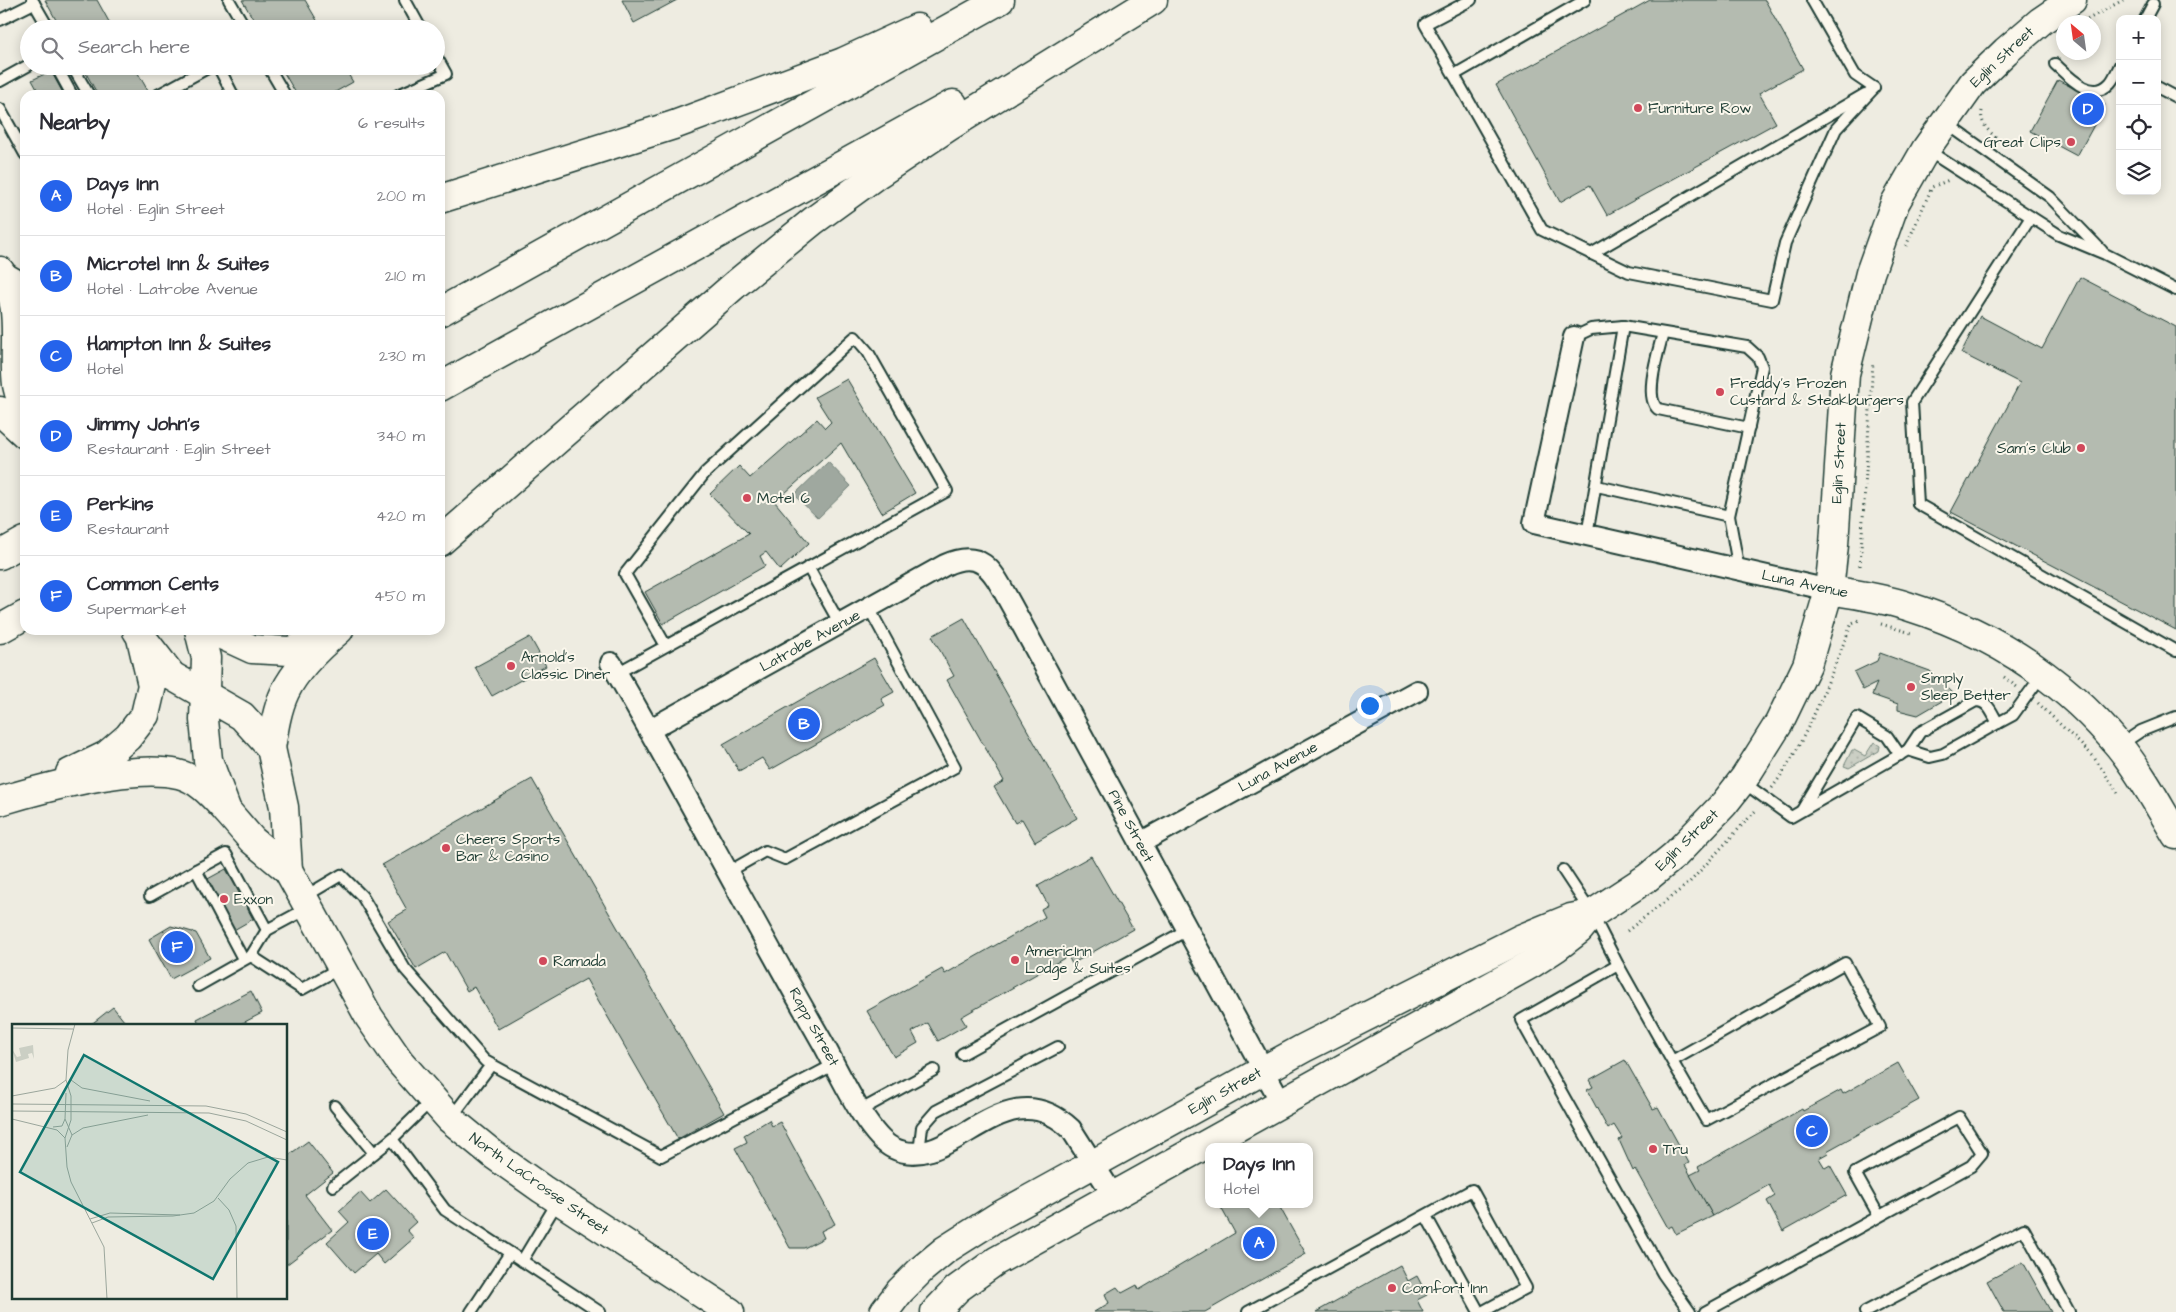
<!DOCTYPE html>
<meta charset="utf-8">
<style>
:root{--surface:#fff;--page:#f7f7f7;--text:#2b2b33;--muted:#7c7c81;--line:#e1e1e2;--accent:#2563eb}
body{margin:0;font-family:"Architects Daughter",sans-serif;background:var(--page);color:var(--text)}
.controls{position:absolute;right:15px;top:15px;display:grid;overflow:hidden;border-radius:10px;box-shadow:0 2px 12px #0003}
.controls button{width:45px;height:45px;display:grid;place-items:center;padding:0;border:0;border-bottom:1px solid var(--line);background:var(--surface);color:var(--text);font:25px sans-serif}
.compass{position:absolute;left:2056px;top:15px;width:45px;height:45px;border-radius:50%;background:var(--surface);box-shadow:0 2px 12px #0003;rotate:331deg}
.you{position:absolute;left:1369px;top:705px;width:18px;height:18px;margin:-12px;border:4px solid #fff;border-radius:50%;background:#1a73e8;box-shadow:0 0 0 8px #1a73e833}
.badge{display:grid;place-items:center;width:32px;height:32px;border-radius:50%;background:var(--accent);color:#fff;font-size:16px;font-weight:700}
.pin{position:absolute;translate:-50% -50%;border:2px solid #fff;box-shadow:0 1px 5px #0006}
.popup{position:absolute;left:1205px;top:1143px;width:108px;height:65px;box-sizing:border-box;display:grid;place-content:center;border-radius:10px;background:var(--surface);filter:drop-shadow(0 1px 4px #0005);font-size:16px;white-space:nowrap;color:var(--muted)}
.popup b{font-size:19px;color:var(--text)}
.popup::after{content:'';position:absolute;left:50%;top:100%;margin-left:-10px;border:10px solid transparent;border-top-color:var(--surface)}
.list{margin:0;padding:0;list-style:none}
h2{display:flex;justify-content:space-between;align-items:center;height:65px;margin:0;padding:0 20px;font-size:21px}
h2 small{font-size:16px;font-weight:400;color:var(--muted)}
.list li{display:grid;grid-template-columns:32px 1fr auto;gap:15px;align-items:center;box-sizing:border-box;height:80px;padding:0 20px;border-top:1px solid var(--line)}
.list b{display:block;font-size:19px;white-space:nowrap}
.list p{margin:0;font-size:16px;white-space:nowrap;color:var(--muted)}
.list em{font-size:16px;font-style:normal;color:var(--muted)}
.icon{flex:none;width:28px;height:28px;fill:none;stroke:currentColor;stroke-width:2;stroke-linecap:round;stroke-linejoin:round}
.map{position:relative;flex:none;width:2176px;height:1312px;overflow:hidden}
.search{position:absolute;background:var(--surface);box-shadow:0 2px 12px #0003;left:20px;top:20px;width:425px;height:55px;display:flex;align-items:center;gap:12px;box-sizing:border-box;padding:0 18px;border-radius:28px;color:var(--muted);font-size:19px}
.panel{position:absolute;background:var(--surface);box-shadow:0 2px 12px #0003;left:20px;top:90px;width:425px;height:545px;border-radius:15px}
.map>svg:first-child{display:block}
</style>
<div class="map">
<svg width="2176" height="1312" viewBox="0 0 2176 1312">
<defs>
<pattern id="grass-dots" width="8" height="8" patternUnits="userSpaceOnUse" patternTransform="scale(1.25)"><rect width="8" height="8" fill="#cbcfc4"/><path d="M2 2h.1M6 6h.1" fill="none" stroke="#aeb3a9" stroke-width="1.8" stroke-linecap="round"/></pattern>
</defs>
<rect width="100%" height="100%" fill="#eeece1"/>
<filter id="ink" filterUnits="userSpaceOnUse"><feTurbulence type="fractalNoise" baseFrequency=".02" numOctaves="2"/><feDisplacementMap in="SourceGraphic" scale="10" xChannelSelector="R" yChannelSelector="G"/><feConvolveMatrix kernelMatrix="1 2 1 2 8 2 1 2 1" color-interpolation-filters="sRGB"/></filter>
<g filter="url(#ink)">
<polygon fill="url(#grass-dots)" stroke="#75867c" points="1874,742 1880,746 1879,751 1849,768 1844,766 1852,750 1854,750 1865,756"/>
<polygon fill="#9fa89f" stroke="#6c7d74" points="828,462 851,486 818,518 794,495"/>
<g fill="#b4bbb0" stroke="#1f3d34">
<polygon points="45,0 97,0 113,29 61,29"/>
<polygon points="242,0 305,0 322,29 259,29"/>
<polygon points="622,0 677,0 634,23"/>
<polygon points="1650,0 1765,0 1803,69 1759,93 1776,123 1607,215 1590,185 1560,202 1496,85"/>
<polygon points="82,66 134,66 148,91 140,95 98,95"/>
<polygon points="280,66 343,66 353,82 330,95 297,95"/>
<polygon points="51,71 64,95 30,95 38,91 32,80"/>
<polygon points="2058,80 2105,105 2077,156 2030,131"/>
<polygon points="2080,277 2176,327 2176,630 1951,512 2020,383 1961,353 1980,316 2042,349"/>
<polygon points="847,379 915,493 882,513 841,443 775,502 809,543 780,570 766,552 760,556 765,566 663,624 645,592 749,534 710,494 739,466 750,478 817,419 825,428 831,422 815,397"/>
<polygon points="964,618 1077,818 1035,842 1022,819 1015,823 994,787 1004,781 947,680 954,676 932,636"/>
<polygon points="530,637 546,666 492,696 475,667"/>
<polygon points="1880,653 1930,671 1954,694 1918,715 1898,710 1898,704 1872,695 1877,683 1863,690 1854,672 1877,661"/>
<polygon points="874,658 894,692 881,699 885,705 770,770 762,758 739,771 723,744"/>
<polygon points="532,779 724,1113 678,1139 586,979 498,1029 474,987 467,991 445,952 416,969 388,921 407,910 382,865"/>
<polygon points="1091,856 1133,929 1072,964 1068,956 961,1017 966,1025 938,1041 928,1023 912,1032 918,1043 894,1057 867,1011 942,969 945,974 1045,917 1041,909 1048,905 1038,886"/>
<polygon points="226,869 253,919 232,931 204,881"/>
<polygon points="171,926 196,933 210,958 171,979 149,939"/>
<polygon points="251,991 262,1013 237,1026 200,1026 197,1019"/>
<polygon points="113,1007 128,1026 89,1026"/>
<polygon points="1625,1060 1653,1109 1658,1107 1689,1163 1685,1165 1713,1216 1676,1234 1672,1226 1668,1228 1635,1169 1633,1171 1619,1140 1622,1138 1614,1125 1608,1129 1587,1090 1593,1087 1589,1080"/>
<polygon points="1898,1063 1919,1100 1827,1151 1828,1153 1819,1158 1825,1168 1830,1165 1847,1195 1783,1231 1767,1201 1775,1196 1769,1185 1713,1216 1690,1175 1700,1170 1698,1167 1802,1109 1803,1111 1841,1090 1843,1094"/>
<polygon points="769,1120 772,1126 780,1122 835,1224 821,1231 824,1238 804,1248 790,1248 735,1148 747,1142 744,1135"/>
<polygon points="308,1141 333,1173 305,1195 332,1230 286,1265 286,1157"/>
<polygon points="386,1189 416,1222 407,1230 414,1238 384,1264 376,1254 354,1273 327,1242 349,1222 339,1211 360,1192 370,1203"/>
<polygon points="1219,1204 1278,1204 1306,1254 1205,1312 1094,1312 1109,1303 1105,1294 1117,1287 1122,1293 1137,1285 1139,1290 1235,1233"/>
<polygon points="2023,1262 2051,1312 2004,1312 1987,1281"/>
<polygon points="1400,1265 1408,1281 1417,1276 1427,1295 1417,1300 1423,1312 1316,1312"/>
</g>
<g fill="none" stroke-linecap="round" stroke-linejoin="round">
<g stroke="#1f3d34" stroke-width="14">
<g id="lane">
<polyline points="229,0 246,29"/>
<polyline points="405,0 421,29"/>
<polyline points="1471,0 1425,24 1542,230 1629,272 1772,300 1785,243 1836,129 1874,88"/>
<polyline points="1812,0 1855,75 1874,88"/>
<polyline points="34,3 49,29"/>
<polyline points="2145,19 2153,4"/>
<polyline points="0,20 34,3 32,0"/>
<path d="M2055 64C2068 76 2092 103 2110 83 2114 79 2117 71 2120 65"/>
<polyline points="56,66 72,95"/>
<polyline points="72,66 89,95"/>
<polyline points="218,66 233,95"/>
<polyline points="268,66 285,95"/>
<polyline points="1454,75 1585,0"/>
<polyline points="0,81 29,65"/>
<polyline points="2157,87 2176,97"/>
<polyline points="158,95 211,66"/>
<polyline points="398,95 446,74 436,56"/>
<polyline points="0,109 25,154"/>
<polyline points="1946,123 2050,197 2102,251"/>
<polyline points="1927,150 2059,235 2105,254 2176,290"/>
<polyline points="2031,217 1912,402 1918,504 2176,651"/>
<polyline points="1591,254 1865,94"/>
<path d="M1663 333C1659 350 1643 397 1658 409L1749 428"/>
<polyline points="1574,337 1591,329 1623,326"/>
<polyline points="1729,516 1739,570"/>
<polyline points="1587,535 1623,326 1747,347 1758,357 1762,367 1729,516 1597,486"/>
<polyline points="808,567 840,624"/>
<polyline points="617,673 947,491 868,352 855,337 705,473 625,574 666,646"/>
<polyline points="2120,745 2141,731 2176,717"/>
<path d="M1908 750 1920 732 1976 701C1989 701 1992 714 1998 723"/>
<polyline points="1743,782 1791,817 1908,750 1930,757 1943,754 1998,723 2013,715 2042,675"/>
<polyline points="1802,810 1857,718 1887,736 1900,755"/>
<polyline points="1563,870 1592,914 1618,965 1672,1061 1845,963 1880,1027 1706,1120 1672,1061"/>
<polyline points="728,872 765,851 785,859 955,767 869,608"/>
<polyline points="150,896 196,870"/>
<polyline points="304,897 341,875 362,896 405,969 485,1061 661,1156 835,1064"/>
<polyline points="251,956 267,930 308,908"/>
<polyline points="243,959 196,870 226,854 267,930"/>
<polyline points="1618,965 1521,1020 1663,1274 1690,1312"/>
<polyline points="198,986 251,956 302,989 340,968"/>
<polyline points="962,1054 1187,930"/>
<polyline points="432,1100 392,1139 445,1210 600,1312"/>
<polyline points="335,1106 374,1153"/>
<polyline points="861,1110 934,1070"/>
<polyline points="451,1118 491,1065"/>
<polyline points="919,1153 922,1127 936,1111 1058,1047"/>
<polyline points="333,1186 392,1139"/>
<polyline points="1426,1216 1479,1312"/>
<polyline points="522,1261 558,1201"/>
<polyline points="471,1312 510,1253"/>
<polyline points="1248,1312 1472,1190 1526,1288 1482,1312"/>
<polyline points="1705,1312 1971,1166 1982,1153 1959,1117 1855,1173 1879,1216"/>
<polyline points="1865,1312 2024,1229 2069,1312"/>
</g>
</g>
<g stroke="#1f3d34" stroke-width="24">
<g id="street">
<polyline points="1574,337 1534,523 1829,590"/>
<path d="M611 663C683 787 749 914 820 1038 836 1065 866 1135 893 1148 951 1177 1004 1065 1071 1129L1113 1195"/>
<path d="M649 730 945 565C986 546 995 577 1013 608L1281 1102"/>
<polyline points="1140,843 1417,691"/>
</g>
</g>
<g stroke="#1f3d34" stroke-width="31">
<g id="secondary">
<path d="M0 271C25 303 12 348 17 385 19 395 23 405 25 415"/>
<path d="M1829 590C1855 594 1882 598 1907 606 1990 632 2063 678 2119 746 2141 773 2158 805 2176 835"/>
<polyline points="199,630 206,658 204,720 208,760 227,811 252,840 288,870 369,1017 400,1062 450,1119 494,1155 542,1189 730,1312"/>
<polyline points="137,631 172,676 242,716 271,748 284,807 288,870"/>
<polyline points="884,1312 900,1291 922,1269 945,1250 997,1217 1304,1048 1520,939 1571,918 1591,914"/>
<polyline points="935,1312 957,1289 996,1261 1531,964 1557,947 1579,930 1592,914 1647,878 1675,855 1724,804 1745,777 1779,723 1807,665 1829,590 1834,545 1845,374 1870,273 1895,203 1926,149 1973,83 2006,51 2041,21 2072,0"/>
</g>
</g>
<g stroke="#1f3d34" stroke-width="31">
<g id="highway">
<polyline points="440,199 674,125 843,62 917,28"/>
<polyline points="6,278 25,289"/>
<polyline points="440,312 1000,0"/>
<polyline points="440,387 953,104"/>
<polyline points="0,411 25,434"/>
<polyline points="440,542 737,283 813,221 879,173 948,127 1153,0"/>
<polyline points="0,555 25,541"/>
<polyline points="0,629 25,615"/>
<polyline points="211,630 252,649 290,651 327,637"/>
<path d="M271 748C274 729 277 709 285 692 296 669 320 646 339 630"/>
<polyline points="70,773 107,755 128,737 145,715 152,685 141,638"/>
<path d="M0 801C47 787 130 764 178 774 199 779 213 796 227 811"/>
</g>
</g>
<g stroke="#1f3d34" stroke-width="3" stroke-dasharray="1 4" stroke-linecap="butt">
<polyline points="2083,22 2123,0"/>
<path d="M1982 111C1980 123 1988 131 1997 138L1998 143"/>
<polyline points="1906,246 1932,187 1949,180"/>
<polyline points="1860,566 1873,362"/>
<polyline points="1881,624 1911,633"/>
<polyline points="2004,677 2017,687"/>
<polyline points="2038,703 2093,756 2120,796"/>
<path d="M1772 788C1809 738 1828 680 1852 623L1861 619"/>
<polyline points="1627,931 1689,883 1757,809"/>
</g>
<use href="#lane" stroke="#fbf7ec" stroke-width="10"/>
<use href="#street" stroke="#fbf7ec" stroke-width="20"/>
<use href="#secondary" stroke="#fbf7ec" stroke-width="28"/>
<use href="#highway" stroke="#fbf7ec" stroke-width="28"/>
</g>
</g>
<g fill="#d1495b" stroke="#fbf7ec" stroke-width="2">
<circle cx="1638" cy="108" r="5"/>
<circle cx="2071" cy="142" r="5"/>
<circle cx="1720" cy="392" r="5"/>
<circle cx="2081" cy="448" r="5"/>
<circle cx="747" cy="498" r="5"/>
<circle cx="511" cy="666" r="5"/>
<circle cx="1911" cy="687" r="5"/>
<circle cx="446" cy="848" r="5"/>
<circle cx="224" cy="899" r="5"/>
<circle cx="1015" cy="960" r="5"/>
<circle cx="543" cy="961" r="5"/>
<circle cx="1653" cy="1149" r="5"/>
<circle cx="1392" cy="1288" r="5"/>
</g>
<g text-anchor="middle" dominant-baseline="central" stroke-width="4" stroke-linejoin="round" paint-order="stroke">
<g font-size="15" fill="#1f3d34" stroke="#fbf7ec">
<text transform="translate(2002 57) rotate(-43)">Eglin Street</text>
<text transform="translate(1839 463) rotate(-87)">Eglin Street</text>
<text transform="translate(1805 584) rotate(12)">Luna Avenue</text>
<text transform="translate(810 641) rotate(-29)">Latrobe Avenue</text>
<text transform="translate(1278 767) rotate(-29)">Luna Avenue</text>
<text transform="translate(1131 826) rotate(62)">Pine Street</text>
<text transform="translate(1687 840) rotate(-44)">Eglin Street</text>
<text transform="translate(814 1027) rotate(61)">Rapp Street</text>
<text transform="translate(1225 1091) rotate(-29)">Eglin Street</text>
<text transform="translate(539 1184) rotate(35)">North LaCrosse Street</text>
</g>
<g font-size="15" fill="#1f3d34" stroke="#fbf7ec" text-anchor="start">
<text x="1648" y="108">Furniture Row</text>
<text x="2061" y="142" text-anchor="end">Great Clips</text>
<text x="1730" y="383">Freddy's Frozen<tspan x="1730" dy="17">Custard &amp; Steakburgers</tspan></text>
<text x="2071" y="448" text-anchor="end">Sam's Club</text>
<text x="757" y="498">Motel 6</text>
<text x="521" y="657">Arnold's<tspan x="521" dy="17">Classic Diner</tspan></text>
<text x="1921" y="678">Simply<tspan x="1921" dy="17">Sleep Better</tspan></text>
<text x="456" y="839">Cheers Sports<tspan x="456" dy="17">Bar &amp; Casino</tspan></text>
<text x="234" y="899">Exxon</text>
<text x="1025" y="951">AmericInn<tspan x="1025" dy="17">Lodge &amp; Suites</tspan></text>
<text x="553" y="961">Ramada</text>
<text x="1663" y="1149">Tru</text>
<text x="1402" y="1288">Comfort Inn</text>
</g>
</g>
<g transform="translate(12 1024)">
<rect width="275" height="275" fill="#eeece1"/>
<path d="M21 21 22 35 20 29 16 30 17 34 4 38 0 25 5 33 9 32 7 24Z" fill="#cbcfc4"/>
<path fill="none" stroke="#9ba69c" stroke-width="1" d="M63 0 56 26 54 56 59 72V96L53 114 55 143 59 158 92 223 95 275M0 4 61 5M59 56 70 64 138 77M54 69 53 95 60 111 55 123M0 72 43 64 54 56M0 80 194 82 234 90 275 108M0 87 197 89 234 97 275 116M0 95 45 106 53 114M41 103 50 102 53 95M60 111 71 104 136 91M206 174 217 186 224 202 225 275M78 195 98 189 168 191M80 199 96 193 161 192 182 189 202 177 218 155 236 139 256 133 275 136"/>
<path fill="#0f766e" fill-opacity="0.15" stroke="#0f766e" stroke-width="2.5" d="M72 31 266 138 201 255 8 148Z"/>
<rect width="275" height="275" fill="none" stroke="#1f3d34" stroke-width="2.5"/>
</g>
</svg>
<div class="controls">
<button>+</button>
<button>−</button>
<button><svg class="icon" aria-label="locate" viewBox="0 0 24 24"><circle cx="12" cy="12" r="6"/><path d="M12 2v4M12 18v4M2 12h4M18 12h4"/></svg></button>
<button><svg class="icon" aria-label="layers" viewBox="0 0 24 24"><path d="M12 4l9 5-9 5-9-5zM3 14l9 5 9-5"/></svg></button>
</div>
<svg class="compass" viewBox="-18 -18 36 36"><path d="M0-13l5 13h-10z" fill="#e53935"/><path d="M0 13l5-13h-10z" fill="#7c7c81"/></svg>
<div class="you"></div>
<div class="pin badge" style="left:1259px;top:1243px">A</div>
<div class="popup"><b>Days Inn</b>Hotel</div>
<div class="pin badge" style="left:804px;top:724px">B</div>
<div class="pin badge" style="left:1812px;top:1131px">C</div>
<div class="pin badge" style="left:2088px;top:109px">D</div>
<div class="pin badge" style="left:373px;top:1234px">E</div>
<div class="pin badge" style="left:177px;top:947px">F</div>
<div class="search"><svg class="icon" aria-label="search" viewBox="0 0 24 24"><circle cx="10" cy="10" r="6"/><path d="M15 15l6 6"/></svg>Search here</div>
<section class="panel">
<h2>Nearby<small>6 results</small></h2>
<ul class="list">
<li><span class="badge">A</span><div><b>Days Inn</b><p>Hotel · Eglin Street</p></div><em>200 m</em></li>
<li><span class="badge">B</span><div><b>Microtel Inn &amp; Suites</b><p>Hotel · Latrobe Avenue</p></div><em>210 m</em></li>
<li><span class="badge">C</span><div><b>Hampton Inn &amp; Suites</b><p>Hotel</p></div><em>230 m</em></li>
<li><span class="badge">D</span><div><b>Jimmy John's</b><p>Restaurant · Eglin Street</p></div><em>340 m</em></li>
<li><span class="badge">E</span><div><b>Perkins</b><p>Restaurant</p></div><em>420 m</em></li>
<li><span class="badge">F</span><div><b>Common Cents</b><p>Supermarket</p></div><em>450 m</em></li>
</ul>
</section>
</div>
